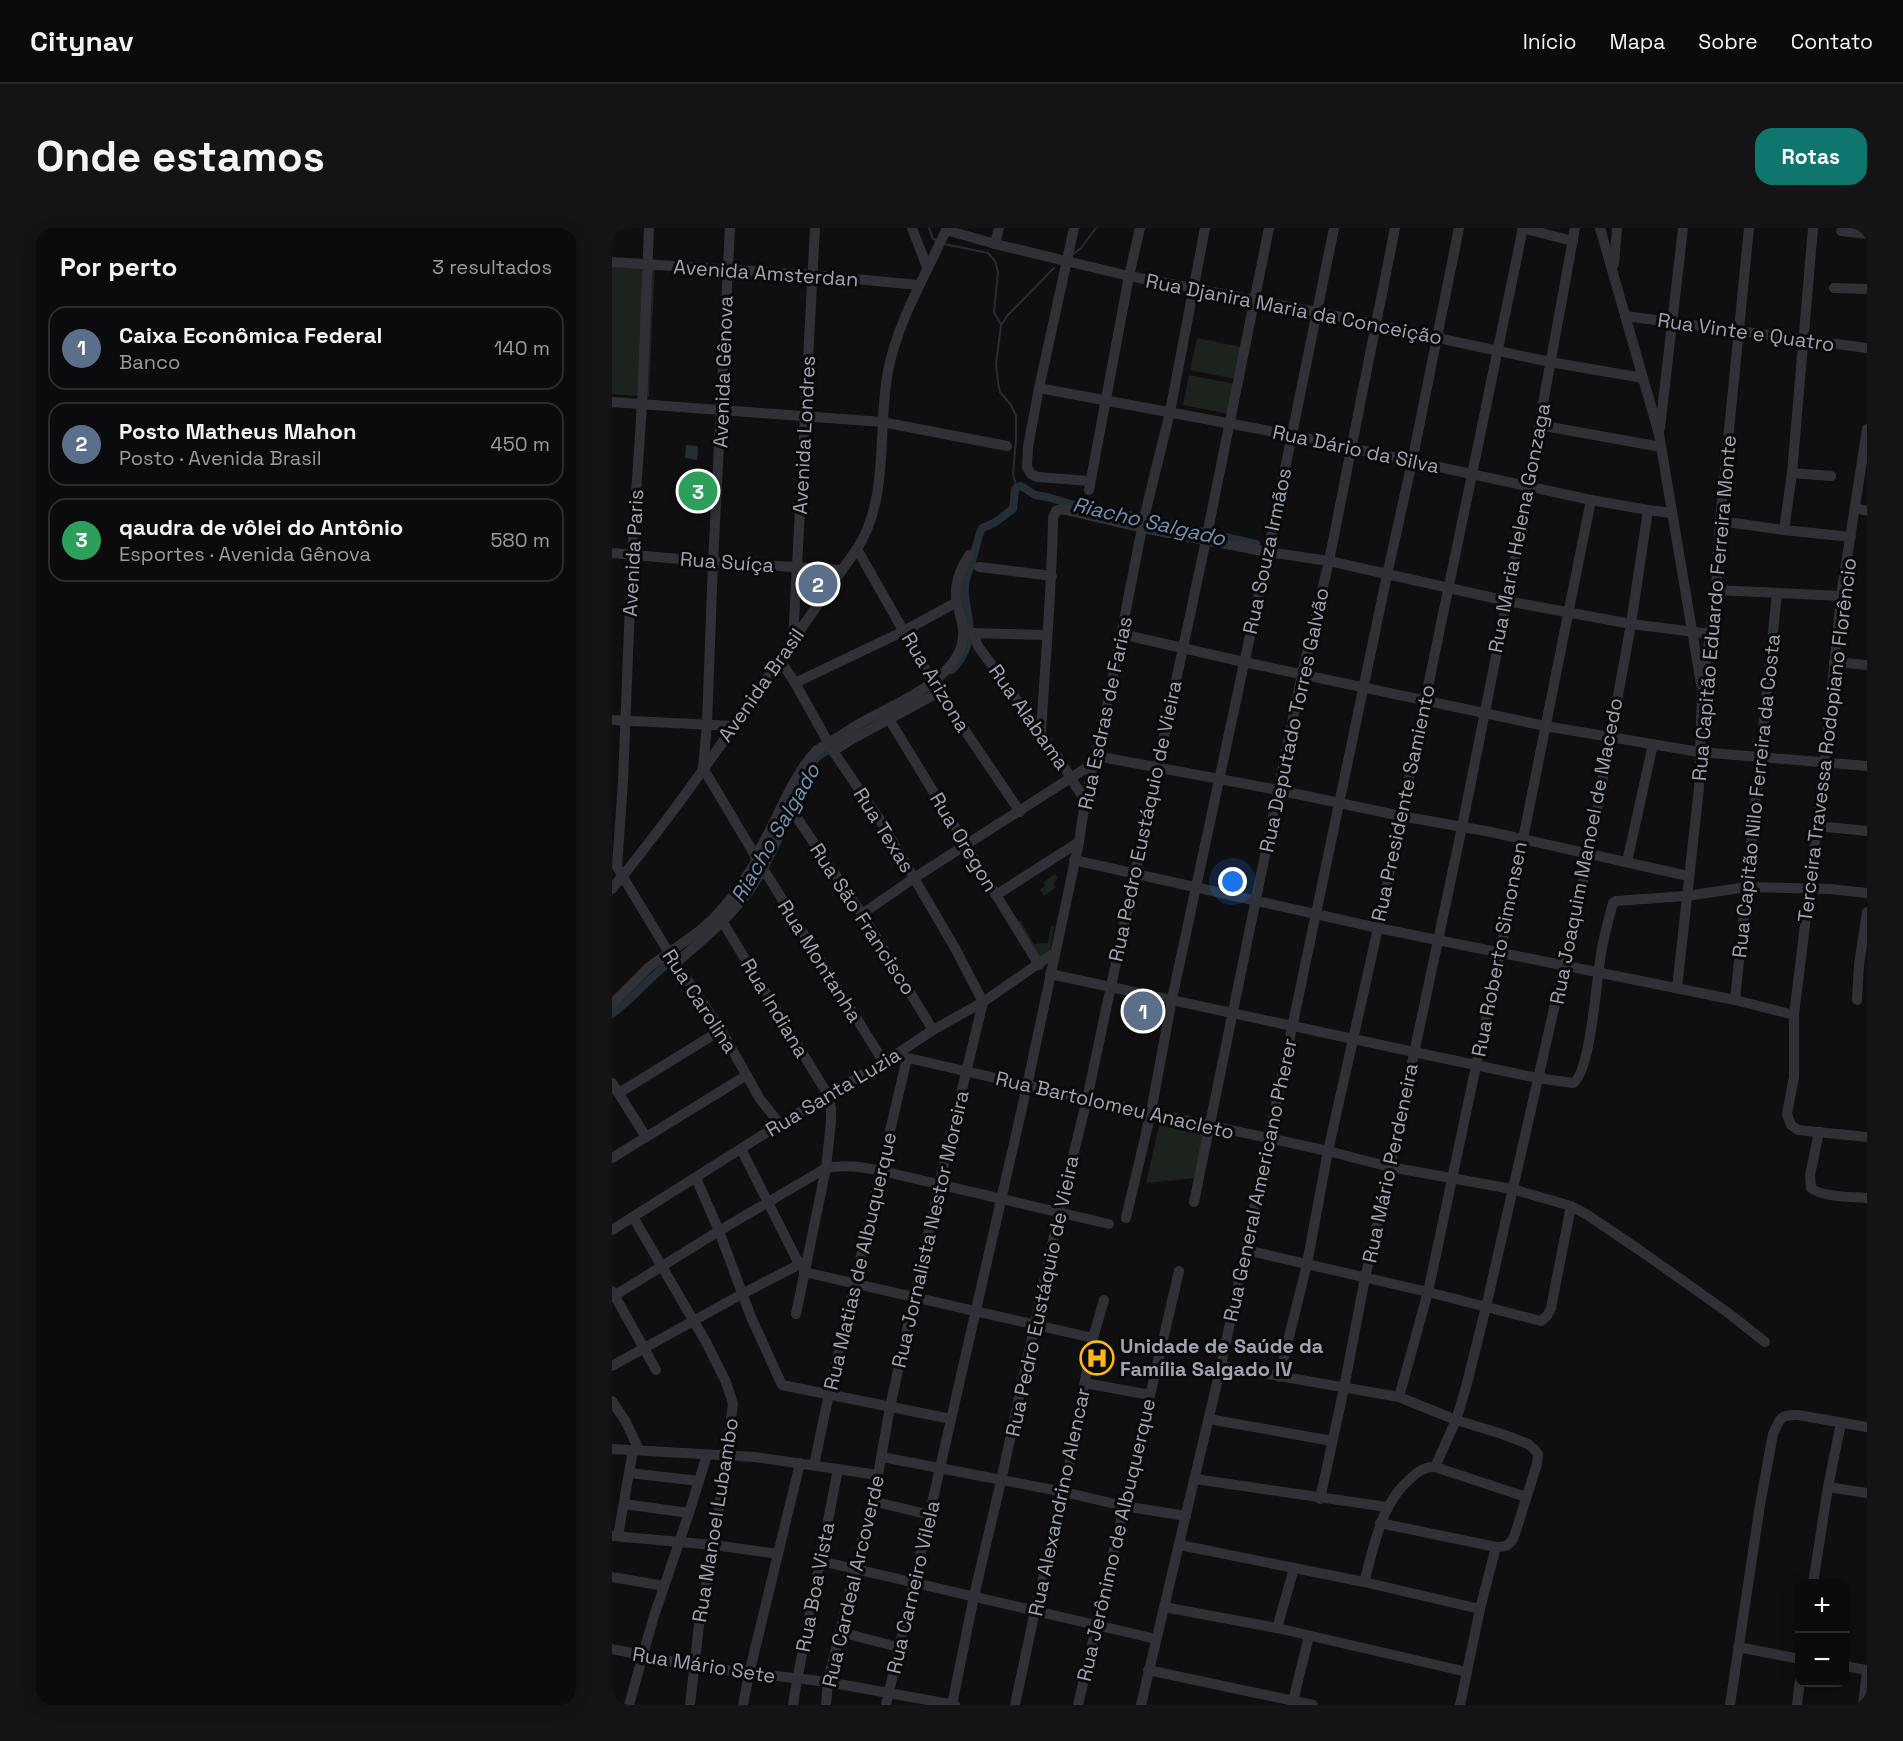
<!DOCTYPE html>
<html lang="pt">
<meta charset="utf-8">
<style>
:root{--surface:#0b0b0d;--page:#141416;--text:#f1f3f6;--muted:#9a9b9d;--line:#2b2b2e;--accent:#0f766e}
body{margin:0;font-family:"Space Grotesk",sans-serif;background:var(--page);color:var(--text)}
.controls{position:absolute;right:18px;bottom:18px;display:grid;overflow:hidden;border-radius:12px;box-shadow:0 3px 15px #0003}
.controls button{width:54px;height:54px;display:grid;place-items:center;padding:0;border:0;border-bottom:2px solid var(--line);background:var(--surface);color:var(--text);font:30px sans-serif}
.you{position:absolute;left:621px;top:654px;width:21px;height:21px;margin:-15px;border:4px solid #fff;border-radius:50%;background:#1a73e8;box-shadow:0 0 0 9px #1a73e833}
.badge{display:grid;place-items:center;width:39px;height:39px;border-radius:50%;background:var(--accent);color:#fff;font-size:20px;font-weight:700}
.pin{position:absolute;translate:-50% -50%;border:3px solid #fff;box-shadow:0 2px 6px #0006}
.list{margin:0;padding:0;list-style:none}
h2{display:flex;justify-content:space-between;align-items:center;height:78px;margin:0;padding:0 24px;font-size:26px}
h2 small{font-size:20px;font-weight:400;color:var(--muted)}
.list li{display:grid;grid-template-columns:39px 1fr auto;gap:18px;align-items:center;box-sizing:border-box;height:84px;margin:0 12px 12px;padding:0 12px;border:2px solid var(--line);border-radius:18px}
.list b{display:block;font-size:22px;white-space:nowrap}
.list p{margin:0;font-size:20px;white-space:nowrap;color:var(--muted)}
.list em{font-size:20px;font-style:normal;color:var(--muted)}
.map{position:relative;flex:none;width:1255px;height:1477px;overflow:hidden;border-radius:18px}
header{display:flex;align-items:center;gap:36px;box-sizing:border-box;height:84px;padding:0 30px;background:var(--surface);border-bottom:2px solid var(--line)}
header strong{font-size:28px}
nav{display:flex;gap:33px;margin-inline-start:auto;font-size:21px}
.intro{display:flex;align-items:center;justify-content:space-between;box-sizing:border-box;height:144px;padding:0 36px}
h1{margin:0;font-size:42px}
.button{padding:15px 27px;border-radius:18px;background:var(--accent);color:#fff;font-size:21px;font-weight:700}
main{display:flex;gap:36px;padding:0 36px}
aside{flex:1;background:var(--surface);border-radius:18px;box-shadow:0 3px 15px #0003}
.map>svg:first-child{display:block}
</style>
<header>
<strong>Citynav</strong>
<nav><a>Início</a><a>Mapa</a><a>Sobre</a><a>Contato</a></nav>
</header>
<div class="intro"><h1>Onde estamos</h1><a class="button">Rotas</a></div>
<main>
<aside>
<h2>Por perto<small>3 resultados</small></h2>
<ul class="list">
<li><span class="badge" style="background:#5c6f8a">1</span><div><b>Caixa Econômica Federal</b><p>Banco</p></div><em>140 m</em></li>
<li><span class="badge" style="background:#5c6f8a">2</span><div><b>Posto Matheus Mahon</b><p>Posto · Avenida Brasil</p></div><em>450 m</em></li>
<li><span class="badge" style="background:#2e9e5b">3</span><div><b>qaudra de vôlei do Antônio</b><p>Esportes · Avenida Gênova</p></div><em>580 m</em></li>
</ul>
</aside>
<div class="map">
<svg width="1255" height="1477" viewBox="0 0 1255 1477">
<rect width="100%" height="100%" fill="#0f0f11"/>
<g fill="#1b231c">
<polygon points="0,32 43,35 37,169 0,166"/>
<polygon points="585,110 635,120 628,152 578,142"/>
<polygon points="577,147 623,156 617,186 571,177"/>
<polygon points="74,254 98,256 96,274 76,271"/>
<polygon points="443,646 446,650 441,656 444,659 432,668 428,662 433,658 432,654"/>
<polygon points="408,692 422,716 436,715 439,698 442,698 438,722 428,731 405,694"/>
<polygon points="549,889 594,901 583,950 534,955"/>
</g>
<polygon fill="#252d35" points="74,217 86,218 85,232 73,230"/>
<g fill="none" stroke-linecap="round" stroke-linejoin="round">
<g stroke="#252d35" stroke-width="2">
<polyline points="317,0 321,11 324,12"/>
<polyline points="332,16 376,25 383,33 386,44 382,84 389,97 384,136 386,154 388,164 399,177 404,188 404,211 401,247 405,259"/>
<polyline points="460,27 469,20 484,0"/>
<polyline points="389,97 395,88 442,40"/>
</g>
<g stroke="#252d35" stroke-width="8">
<path d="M340 442C355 427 360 408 356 386 354 377 352 368 353 358 353 350 357 344 359 336 363 324 365 312 370 300L382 295 401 281 403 261 405 259 409 258 423 267 435 269 480 282 516 287 644 316"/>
<polyline points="174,585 196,542 205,529 224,517"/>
<path d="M0 786C24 768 41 745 65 729"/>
</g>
<g stroke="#303136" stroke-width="10">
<polyline points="37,0 30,176 20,326 11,553 5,639 57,725 109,802 148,871 168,896"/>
<polyline points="118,0 101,334 95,496 91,540 147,634 271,833"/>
<polyline points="300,0 315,39"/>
<polyline points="462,0 427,160 416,219 415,239 419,246 425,249 478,253"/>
<polyline points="910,0 961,13"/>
<polyline points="988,0 1047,206 1089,456"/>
<polyline points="334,2 383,16 517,48 705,84 938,134 1031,150"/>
<polyline points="1229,3 1255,6"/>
<polyline points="383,16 387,0"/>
<polyline points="0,34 200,47 307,57"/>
<polyline points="1002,36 1005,0"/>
<polyline points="1222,60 1255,61"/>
<polyline points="1013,88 1255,120"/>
<polyline points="427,160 679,207 979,272 1036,282 1060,285"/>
<polyline points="0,174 270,194 395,218"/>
<polyline points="927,197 1049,219"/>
<polyline points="1048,200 1071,0"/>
<polyline points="1255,201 1229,368 1213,534 1182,787 1182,849 1175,886 1179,897 1186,902 1255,909"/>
<polyline points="1180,245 1219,248"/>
<polyline points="477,262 517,48 528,0"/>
<polyline points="1243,280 1255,283"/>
<polyline points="1108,293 1172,302 1239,309"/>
<polyline points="1172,302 1180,245 1201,0"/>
<polyline points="245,321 321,455 408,584"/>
<polyline points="0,325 101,334 230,342"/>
<polyline points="367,339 440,348"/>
<polyline points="1104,362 1229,368"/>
<polyline points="359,405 435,407"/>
<polyline points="361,405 366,418 446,529 473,573"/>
<polyline points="509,406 632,434 933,498 1087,524 1255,538"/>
<polyline points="181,413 203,0"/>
<polyline points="168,432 183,455 221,523 268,592 343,720 371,774 327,957 278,1179 266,1247 216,1454 214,1477"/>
<polyline points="1222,434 1255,437"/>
<polyline points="183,455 292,403 345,374"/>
<polyline points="277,491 427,737"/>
<polyline points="0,492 122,498"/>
<path d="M429 506C433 434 440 362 441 290L444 283 449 281 531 300 656 324 717 333 895 373 1019 396 1099 406"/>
<polyline points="221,523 242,510 327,464"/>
<polyline points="484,528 666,562 789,588 879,604 1076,648"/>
<polyline points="1205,598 1255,603"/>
<path d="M143 629C165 595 177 552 205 522 221 513 236 502 252 493 283 476 347 451 351 410 353 397 347 387 345 375 341 357 348 342 357 327"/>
<polyline points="462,632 766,700 1123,772 1182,787"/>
<polyline points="1015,634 1041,516"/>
<path d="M0 661C89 553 164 434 245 321 278 269 265 202 276 143 286 92 314 47 335 0"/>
<polyline points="384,667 467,614"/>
<polyline points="250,686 302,650 482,535"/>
<polyline points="110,693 216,867 219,880 219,894 214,940 184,1086"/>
<path d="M64 735C90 712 119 689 139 660 156 636 166 607 179 581L250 686 321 802"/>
<path d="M438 746 802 824 925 850 961 855C979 846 985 743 990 720 993 705 997 690 1001 675L1004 673 1074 668 1135 659 1218 661 1255 665"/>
<polyline points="1065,760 1087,560 1090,465 1104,362 1108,293 1137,0"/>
<polyline points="1123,772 1165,365"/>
<polyline points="1245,772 1247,737 1255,684"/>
<polyline points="0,776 37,739 86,704 102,690 122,667 145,632"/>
<polyline points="283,827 475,871 716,923 778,939 900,961 959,978 974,986 1026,1021 1115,1084 1153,1114"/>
<polyline points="0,855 34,909"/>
<polyline points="7,865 109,802"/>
<path d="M1207 904 1198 947 1199 960C1210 969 1240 969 1255 970"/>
<polyline points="129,921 187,1036"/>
<polyline points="0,930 135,847"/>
<polyline points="84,950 107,1003 139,1089 170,1157 339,1191"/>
<polyline points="582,974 690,446 717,333 783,0"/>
<polyline points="21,989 94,1114 114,1154 121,1176 102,1317 88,1388 78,1477"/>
<polyline points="514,990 539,884 560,771 656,324 722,0"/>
<polyline points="0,1002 168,896 283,827 321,802 371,774 442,725"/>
<polyline points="634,1022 816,1064 929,1093 935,1088 939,1080 959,978"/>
<polyline points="192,1044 481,1110"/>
<polyline points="0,1063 44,1142"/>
<path d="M0 1069 107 1003 214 940C233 936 250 939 270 943L497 996"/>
<polyline points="0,1138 130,1066 194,1033"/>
<path d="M609 1138 787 1169 844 1192 890 1206 916 1216 922 1221 926 1226 925 1236 902 1309C897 1318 894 1319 884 1319L768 1295"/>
<polyline points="667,1149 695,1036 716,923 766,700 911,0"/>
<polyline points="473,1155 538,1167"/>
<polyline points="787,1169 816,1064 888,725 979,272"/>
<polyline points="0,1173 14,1194 27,1222"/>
<polyline points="597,1191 720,1213"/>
<polyline points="0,1221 143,1229 266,1247"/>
<polyline points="270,1229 452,1264 512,1278 574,1288"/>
<polyline points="202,1237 217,1166 295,830"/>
<polyline points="823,1239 844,1192 854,1159 874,1079 977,627 1019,396 1036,282"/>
<polyline points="17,1245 87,1253"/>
<polyline points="583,1251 775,1279"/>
<polyline points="1216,1259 1255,1265"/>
<polyline points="708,1271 732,1160 753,1050 778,939 850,599 895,373 963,0"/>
<polyline points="260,1273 318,1287"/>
<polyline points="12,1276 77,1285"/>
<polyline points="0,1308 102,1317 166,1326"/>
<polyline points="6,1308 21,1222"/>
<polyline points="568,1317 752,1354 868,1381"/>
<polyline points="209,1333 544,1411"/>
<polyline points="0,1349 52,1358"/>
<path d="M752 1354C763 1317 768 1276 799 1250 807 1243 812 1239 823 1239L914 1269"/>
<polyline points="1201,1356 1216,1259 1229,1195"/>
<polyline points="552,1379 665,1400 855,1444"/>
<polyline points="665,1400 682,1340"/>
<polyline points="228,1404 286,1419"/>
<polyline points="1126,1419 1188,1431"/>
<polyline points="0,1421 81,1438 216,1454 343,1477"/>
<polyline points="1232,1438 1255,1442"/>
<polyline points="536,1442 701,1477"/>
<polyline points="17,1477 41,1391 77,1285 95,1227"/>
<polyline points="131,1477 137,1446 188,1235"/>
<polyline points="181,1477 185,1452 226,1241"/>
<polyline points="274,1477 415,858 467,614 473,573 497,468 532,290 558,184 593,0"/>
<polyline points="340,1477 362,1368 389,1253 447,985 475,871 523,645 594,312 657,0"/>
<polyline points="403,1477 423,1383 452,1264 481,1110 492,1072"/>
<polyline points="466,1477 567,1043"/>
<polyline points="529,1477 609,1138 775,347 800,234 847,0"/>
<polyline points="680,1477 697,1408"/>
<polyline points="848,1477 868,1381 884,1319"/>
<path d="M1118 1477 1148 1277 1161 1206C1168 1191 1168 1186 1186 1187L1255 1199"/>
<polyline points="1185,1477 1188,1452"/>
<polyline points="1251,1477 1255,1443"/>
</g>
</g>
<defs>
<g id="hospital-ring" transform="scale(1.725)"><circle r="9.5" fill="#0a0a0b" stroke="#ffb818" stroke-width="1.5"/><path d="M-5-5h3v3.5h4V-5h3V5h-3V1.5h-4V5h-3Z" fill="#ffb818"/></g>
</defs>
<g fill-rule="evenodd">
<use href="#hospital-ring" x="485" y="1130"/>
</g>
<g text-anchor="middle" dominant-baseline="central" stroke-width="6" stroke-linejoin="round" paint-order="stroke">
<g font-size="20" fill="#9fa4b3" stroke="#0a0a0b">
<text transform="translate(154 45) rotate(4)">Avenida Amsterdan</text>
<text transform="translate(682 81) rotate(11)">Rua Djanira Maria da Conceição</text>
<text transform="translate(1134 104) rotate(8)">Rua Vinte e Quatro</text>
<text transform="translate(111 144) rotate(-88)">Avenida Gênova</text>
<text transform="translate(192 207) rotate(-87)">Avenida Londres</text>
<text transform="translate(744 221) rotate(12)">Rua Dário da Silva</text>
<text transform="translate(907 300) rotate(-79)">Rua Maria Helena Gonzaga</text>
<text transform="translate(655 323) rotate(-78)">Rua Souza Irmãos</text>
<text transform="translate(21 325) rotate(-87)">Avenida Paris</text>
<text transform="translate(115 334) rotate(4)">Rua Suíça</text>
<text transform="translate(1102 380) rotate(-85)">Rua Capitão Eduardo Ferreira Monte</text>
<text transform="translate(324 454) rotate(59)">Rua Arizona</text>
<text transform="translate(149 457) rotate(-55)">Avenida Brasil</text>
<text transform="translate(493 485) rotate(-78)">Rua Esdras de Farias</text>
<text transform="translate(417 489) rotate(55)">Rua Alabama</text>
<text transform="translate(682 492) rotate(-78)">Rua Deputado Torres Galvão</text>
<text transform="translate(1215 512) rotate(-83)">Terceira Travessa Rodopiano Florêncio</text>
<text transform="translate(1144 568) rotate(-84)">Rua Capitão Nilo Ferreira da Costa</text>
<text transform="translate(791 575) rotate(-78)">Rua Presidente Samiento</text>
<text transform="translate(533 593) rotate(-78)">Rua Pedro Eustáquio de Vieira</text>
<text transform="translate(272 602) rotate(58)">Rua Texas</text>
<text transform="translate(352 614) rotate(59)">Rua Oregon</text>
<text transform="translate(974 623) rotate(-79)">Rua Joaquim Manoel de Macedo</text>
<text transform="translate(251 691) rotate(57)">Rua São Francisco</text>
<text transform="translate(887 721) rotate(-79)">Rua Roberto Simonsen</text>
<text transform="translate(208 733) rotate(58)">Rua Montanha</text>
<text transform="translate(88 773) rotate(57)">Rua Carolina</text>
<text transform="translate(163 780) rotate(59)">Rua Indiana</text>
<text transform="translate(221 864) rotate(-31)">Rua Santa Luzia</text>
<text transform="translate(503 877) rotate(13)">Rua Bartolomeu Anacleto</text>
<text transform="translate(778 935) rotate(-78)">Rua Mário Perdeneira</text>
<text transform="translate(648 952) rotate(-78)">Rua General Americano Pherer</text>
<text transform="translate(318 1001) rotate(-77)">Rua Jornalista Nestor Moreira</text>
<text transform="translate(248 1033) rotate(-77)">Rua Matias de Albuquerque</text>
<text transform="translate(430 1068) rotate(-78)">Rua Pedro Eustáquio de Vieira</text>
<text transform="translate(447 1274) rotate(-78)">Rua Alexandrino Alencar</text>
<text transform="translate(103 1292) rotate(-81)">Rua Manoel Lubambo</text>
<text transform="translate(504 1312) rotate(-77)">Rua Jerônimo de Albuquerque</text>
<text transform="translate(241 1353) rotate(-77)">Rua Cardeal Arcoverde</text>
<text transform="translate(203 1359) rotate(-79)">Rua Boa Vista</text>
<text transform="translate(301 1359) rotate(-77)">Rua Carneiro Vilela</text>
<text transform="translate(92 1437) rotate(9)">Rua Mário Sete</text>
</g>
<g font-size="20" font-weight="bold" fill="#9fa4b3" stroke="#0a0a0b" text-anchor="start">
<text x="508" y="1118">Unidade de Saúde da<tspan x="508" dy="23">Família Salgado IV</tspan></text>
</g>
<g font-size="21" font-style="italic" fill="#7192b2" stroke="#0a0a0b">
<text transform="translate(537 293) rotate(13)">Riacho Salgado</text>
<text transform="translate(163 605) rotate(-60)">Riacho Salgado</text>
</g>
</g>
</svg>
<div class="controls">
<button>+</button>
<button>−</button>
</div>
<div class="you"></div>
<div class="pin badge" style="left:531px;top:783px;background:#5c6f8a">1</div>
<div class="pin badge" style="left:206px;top:356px;background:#5c6f8a">2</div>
<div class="pin badge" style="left:86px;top:263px;background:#2e9e5b">3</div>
</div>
</main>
